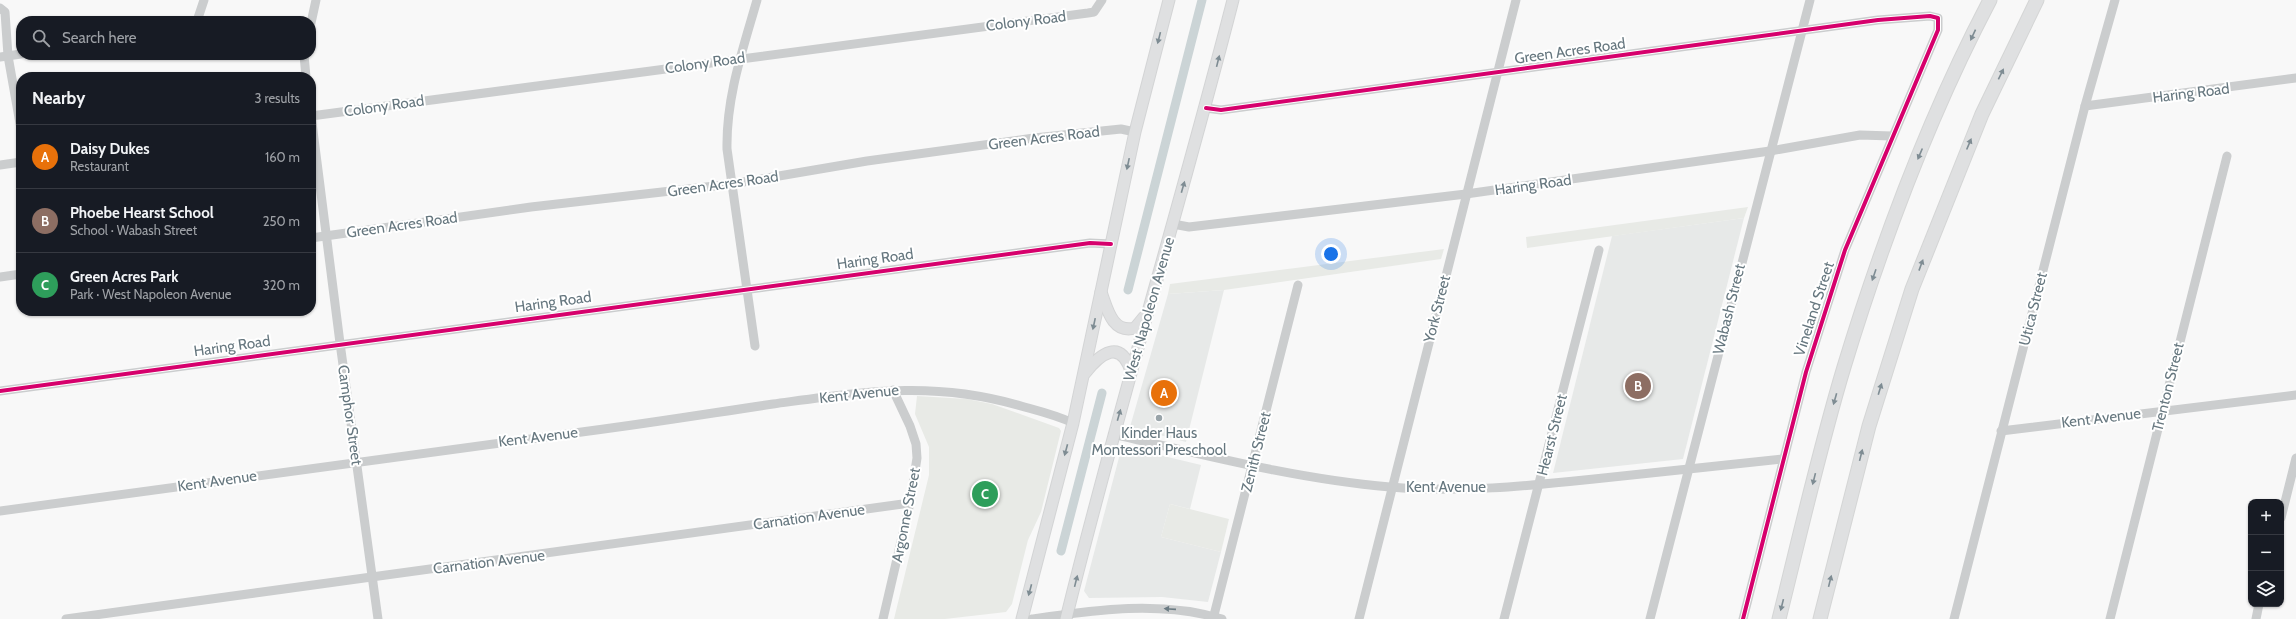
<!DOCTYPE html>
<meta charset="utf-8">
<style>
:root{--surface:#171b24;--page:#20242c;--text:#f1f3f6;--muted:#9ea1a6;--line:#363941;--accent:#7c3aed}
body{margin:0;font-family:Cabin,sans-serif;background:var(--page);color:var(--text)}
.controls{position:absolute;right:12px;bottom:12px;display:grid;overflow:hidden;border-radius:8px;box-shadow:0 1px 3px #0004}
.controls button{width:36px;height:36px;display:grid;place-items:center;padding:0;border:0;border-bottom:1px solid var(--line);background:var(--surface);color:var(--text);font:20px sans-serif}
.you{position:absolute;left:1331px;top:254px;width:14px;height:14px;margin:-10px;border:3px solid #fff;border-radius:50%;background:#1a73e8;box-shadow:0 0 0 6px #1a73e833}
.badge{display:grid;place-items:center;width:26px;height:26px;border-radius:50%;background:var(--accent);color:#fff;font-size:13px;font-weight:700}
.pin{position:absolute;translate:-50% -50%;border:2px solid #fff;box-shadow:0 1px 4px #0006}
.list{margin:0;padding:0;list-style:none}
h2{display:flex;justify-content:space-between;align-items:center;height:52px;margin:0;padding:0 16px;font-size:17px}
h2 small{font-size:13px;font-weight:400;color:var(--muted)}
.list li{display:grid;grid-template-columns:26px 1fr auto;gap:12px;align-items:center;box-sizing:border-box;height:64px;padding:0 16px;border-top:1px solid var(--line)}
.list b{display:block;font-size:15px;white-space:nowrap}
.list p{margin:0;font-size:13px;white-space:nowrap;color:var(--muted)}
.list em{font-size:13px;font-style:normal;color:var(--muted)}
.icon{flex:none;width:22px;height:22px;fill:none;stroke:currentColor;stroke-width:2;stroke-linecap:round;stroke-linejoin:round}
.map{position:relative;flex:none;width:2296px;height:619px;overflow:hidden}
.search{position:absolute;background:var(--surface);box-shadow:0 1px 3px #0004;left:16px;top:16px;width:300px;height:44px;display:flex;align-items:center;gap:10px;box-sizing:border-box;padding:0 14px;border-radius:16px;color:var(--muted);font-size:15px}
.panel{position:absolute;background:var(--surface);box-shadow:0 1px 3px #0004;left:16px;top:72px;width:300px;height:244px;border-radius:16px}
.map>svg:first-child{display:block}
</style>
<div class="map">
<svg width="2296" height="619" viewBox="0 0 2296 619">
<rect width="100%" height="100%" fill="#f8f8f8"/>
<g fill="#e7e9e8">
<polygon points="1744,218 1683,459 1553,473 1612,236"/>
<polygon points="1224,290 1186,442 1130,427 1168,294"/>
<polygon points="1122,446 1201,465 1190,509 1170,504 1161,537 1221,552 1208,602 1162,597 1089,598 1084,591"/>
</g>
<g fill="#e8eae6">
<polygon points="1748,207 1744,218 1527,248 1526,237"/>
<polygon points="1444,249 1441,259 1224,290 1168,294 1170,284"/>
<polygon points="917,396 967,399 992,404 1059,428 1061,431 1041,512 1028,540 1012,604 1006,612 945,619 894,619 929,475 929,447 915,414"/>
<polygon points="1170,504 1229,519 1221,552 1161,537"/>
</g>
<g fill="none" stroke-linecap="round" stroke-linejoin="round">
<g stroke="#cbd4d6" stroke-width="9">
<polyline points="1128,290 1202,0"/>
<polyline points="1061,551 1102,393"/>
</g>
<g stroke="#d3d4d5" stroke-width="13">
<g id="major">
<path d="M1101 292C1107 308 1112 334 1135 328L1144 317"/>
<path d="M1085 373C1100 354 1120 338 1131 371"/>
<polyline points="1022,619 1073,423 1135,132 1169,0"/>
<path d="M1066 619C1117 411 1180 207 1233 0"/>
</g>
</g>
<g stroke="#d4d5d5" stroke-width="15">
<g id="highway">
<path d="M1779 619C1800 535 1819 450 1844 367 1882 242 1929 116 1990 0"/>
<polyline points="1820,619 1869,426 1912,289 1982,114 2037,0"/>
</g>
</g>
<g stroke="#cbcdce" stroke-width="9">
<polyline points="0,8 5,12 8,56 21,129"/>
<polyline points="197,21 204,0"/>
<polyline points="311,23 316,0"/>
<polyline points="304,55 306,77"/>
<polyline points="0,57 21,54"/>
<polyline points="2085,106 2296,78"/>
<polyline points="1206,108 1221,110 1878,20 1930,16 1938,18 1938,30 1845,250 1806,372 1743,619"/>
<polyline points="311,115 340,343 378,619"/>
<polyline points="311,116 1088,13 1094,12 1102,0"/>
<polyline points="0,165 21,162"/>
<polyline points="1173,224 1189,227 1466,194 1770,151 1860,135 1892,136"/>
<polyline points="311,238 531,207 732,184 867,161 1034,138 1121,129 1135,132"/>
<polyline points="0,277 21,274"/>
<path d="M755 346 727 149C726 97 743 49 757 0"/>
<polyline points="0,391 1090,243 1111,244"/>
<polyline points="2001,431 2296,395"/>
<path d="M1113 434C1205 455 1296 479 1390 487 1458 493 1527 486 1594 479 1657 472 1720 466 1783 459"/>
<path d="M0 511C197 484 393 456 589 431 651 423 712 413 773 404 863 392 932 380 1021 406 1039 411 1056 415 1073 423"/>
<polyline points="2281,518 2296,458"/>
<polyline points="66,619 910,503"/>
<polyline points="883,619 910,503 917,458 916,444 910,426 893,390"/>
<path d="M1032 619C1094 610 1160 600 1222 619"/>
<polyline points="1213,619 1298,285"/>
<polyline points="1359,619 1516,0"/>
<polyline points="1504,619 1599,250"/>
<polyline points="1650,619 1810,0"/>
<polyline points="1954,619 2085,106 2115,0"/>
<polyline points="2110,619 2227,156"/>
<polyline points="2256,619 2259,604"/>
</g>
<use href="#major" stroke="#dfe0e1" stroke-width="11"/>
<use href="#highway" stroke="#dfe0e1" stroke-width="13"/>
<g stroke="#fff" stroke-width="6">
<g id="cycleway">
<polyline points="1206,108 1221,110 1878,20 1930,16 1938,18 1938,30 1845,250 1806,372 1743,619"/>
<polyline points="0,391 1090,243 1111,244"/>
</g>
</g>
<use href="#cycleway" stroke="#d6006c" stroke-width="4"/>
</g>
<defs><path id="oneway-solid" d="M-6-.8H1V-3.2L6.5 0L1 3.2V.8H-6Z"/></defs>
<g fill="#7e8c93">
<use href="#oneway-solid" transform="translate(1973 35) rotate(115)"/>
<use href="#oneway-solid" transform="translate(1159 38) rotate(104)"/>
<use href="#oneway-solid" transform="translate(1218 61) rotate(-76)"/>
<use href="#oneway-solid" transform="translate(2001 74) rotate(-64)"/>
<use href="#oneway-solid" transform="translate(1969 144) rotate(-67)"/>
<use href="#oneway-solid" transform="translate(1920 154) rotate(113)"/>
<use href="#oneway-solid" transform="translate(1128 164) rotate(102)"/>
<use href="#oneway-solid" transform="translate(1183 187) rotate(-74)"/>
<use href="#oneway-solid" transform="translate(1921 265) rotate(-70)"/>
<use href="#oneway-solid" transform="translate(1874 275) rotate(109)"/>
<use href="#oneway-solid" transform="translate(1094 324) rotate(102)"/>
<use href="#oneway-solid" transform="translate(1880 389) rotate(-73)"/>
<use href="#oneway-solid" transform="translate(1835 399) rotate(106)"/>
<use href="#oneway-solid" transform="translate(1119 415) rotate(-74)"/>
<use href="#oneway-solid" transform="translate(1066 450) rotate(105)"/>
<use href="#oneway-solid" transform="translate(1861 455) rotate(-76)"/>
<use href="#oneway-solid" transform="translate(1814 479) rotate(104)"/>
<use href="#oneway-solid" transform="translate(1076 581) rotate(-76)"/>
<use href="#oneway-solid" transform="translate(1830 581) rotate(-76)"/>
<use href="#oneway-solid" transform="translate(1030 590) rotate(105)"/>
<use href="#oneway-solid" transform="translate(1782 605) rotate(104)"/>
</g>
<use fill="#6b7b83" href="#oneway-solid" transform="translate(1170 609) rotate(-176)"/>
<circle fill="#99a4a9" stroke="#fff" stroke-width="1.5" cx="1159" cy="418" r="4"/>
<g text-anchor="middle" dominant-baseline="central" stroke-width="4" stroke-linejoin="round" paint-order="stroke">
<g font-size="15" fill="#66777f" stroke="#fff">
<text transform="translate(1026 21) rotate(-7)">Colony Road</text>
<text transform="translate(1570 51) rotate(-8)">Green Acres Road</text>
<text transform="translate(705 63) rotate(-8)">Colony Road</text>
<text transform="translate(2191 93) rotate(-7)">Haring Road</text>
<text transform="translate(384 106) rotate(-8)">Colony Road</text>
<text transform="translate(1044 138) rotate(-7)">Green Acres Road</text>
<text transform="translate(723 184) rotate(-8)">Green Acres Road</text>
<text transform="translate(1533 185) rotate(-8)">Haring Road</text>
<text transform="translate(402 225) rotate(-8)">Green Acres Road</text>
<text transform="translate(875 259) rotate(-8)">Haring Road</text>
<text transform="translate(553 302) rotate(-8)">Haring Road</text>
<text transform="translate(1149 309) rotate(-74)">West Napoleon Avenue</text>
<text transform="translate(1437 309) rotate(-76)">York Street</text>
<text transform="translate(1729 309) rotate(-76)">Wabash Street</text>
<text transform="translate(1814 309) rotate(-72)">Vineland Street</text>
<text transform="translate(2033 309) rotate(-76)">Utica Street</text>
<text transform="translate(232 346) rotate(-8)">Haring Road</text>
<text transform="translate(2168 387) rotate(-76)">Trenton Street</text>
<text transform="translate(859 394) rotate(-6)">Kent Avenue</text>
<text transform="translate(350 415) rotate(82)">Camphor Street</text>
<text transform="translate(2101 418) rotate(-7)">Kent Avenue</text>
<text transform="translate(1552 435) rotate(-76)">Hearst Street</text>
<text transform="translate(538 437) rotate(-7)">Kent Avenue</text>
<text transform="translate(1256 452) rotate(-76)">Zenith Street</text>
<text transform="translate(217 481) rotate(-8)">Kent Avenue</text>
<text x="1446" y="487">Kent Avenue</text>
<text transform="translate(906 515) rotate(-79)">Argonne Street</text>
<text transform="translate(809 517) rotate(-8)">Carnation Avenue</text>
<text transform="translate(489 562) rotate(-7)">Carnation Avenue</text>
</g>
<g font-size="15" fill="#66777f" stroke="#fff">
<text x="1159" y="433">Kinder Haus<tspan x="1159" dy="17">Montessori Preschool</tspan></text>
</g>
</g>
</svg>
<div class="controls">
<button>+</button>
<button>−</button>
<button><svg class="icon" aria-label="layers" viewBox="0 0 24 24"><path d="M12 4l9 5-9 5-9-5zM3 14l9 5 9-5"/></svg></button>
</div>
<div class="you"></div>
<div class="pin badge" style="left:1164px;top:393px;background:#e8710a">A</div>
<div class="pin badge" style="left:1638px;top:386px;background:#8d6e63">B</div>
<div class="pin badge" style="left:985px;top:494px;background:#2e9e5b">C</div>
<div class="search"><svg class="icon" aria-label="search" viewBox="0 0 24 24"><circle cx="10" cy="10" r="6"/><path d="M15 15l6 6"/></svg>Search here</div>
<section class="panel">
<h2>Nearby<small>3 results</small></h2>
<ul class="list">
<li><span class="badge" style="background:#e8710a">A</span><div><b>Daisy Dukes</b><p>Restaurant</p></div><em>160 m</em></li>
<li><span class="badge" style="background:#8d6e63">B</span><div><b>Phoebe Hearst School</b><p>School · Wabash Street</p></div><em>250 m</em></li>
<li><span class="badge" style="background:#2e9e5b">C</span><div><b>Green Acres Park</b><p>Park · West Napoleon Avenue</p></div><em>320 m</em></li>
</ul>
</section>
</div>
